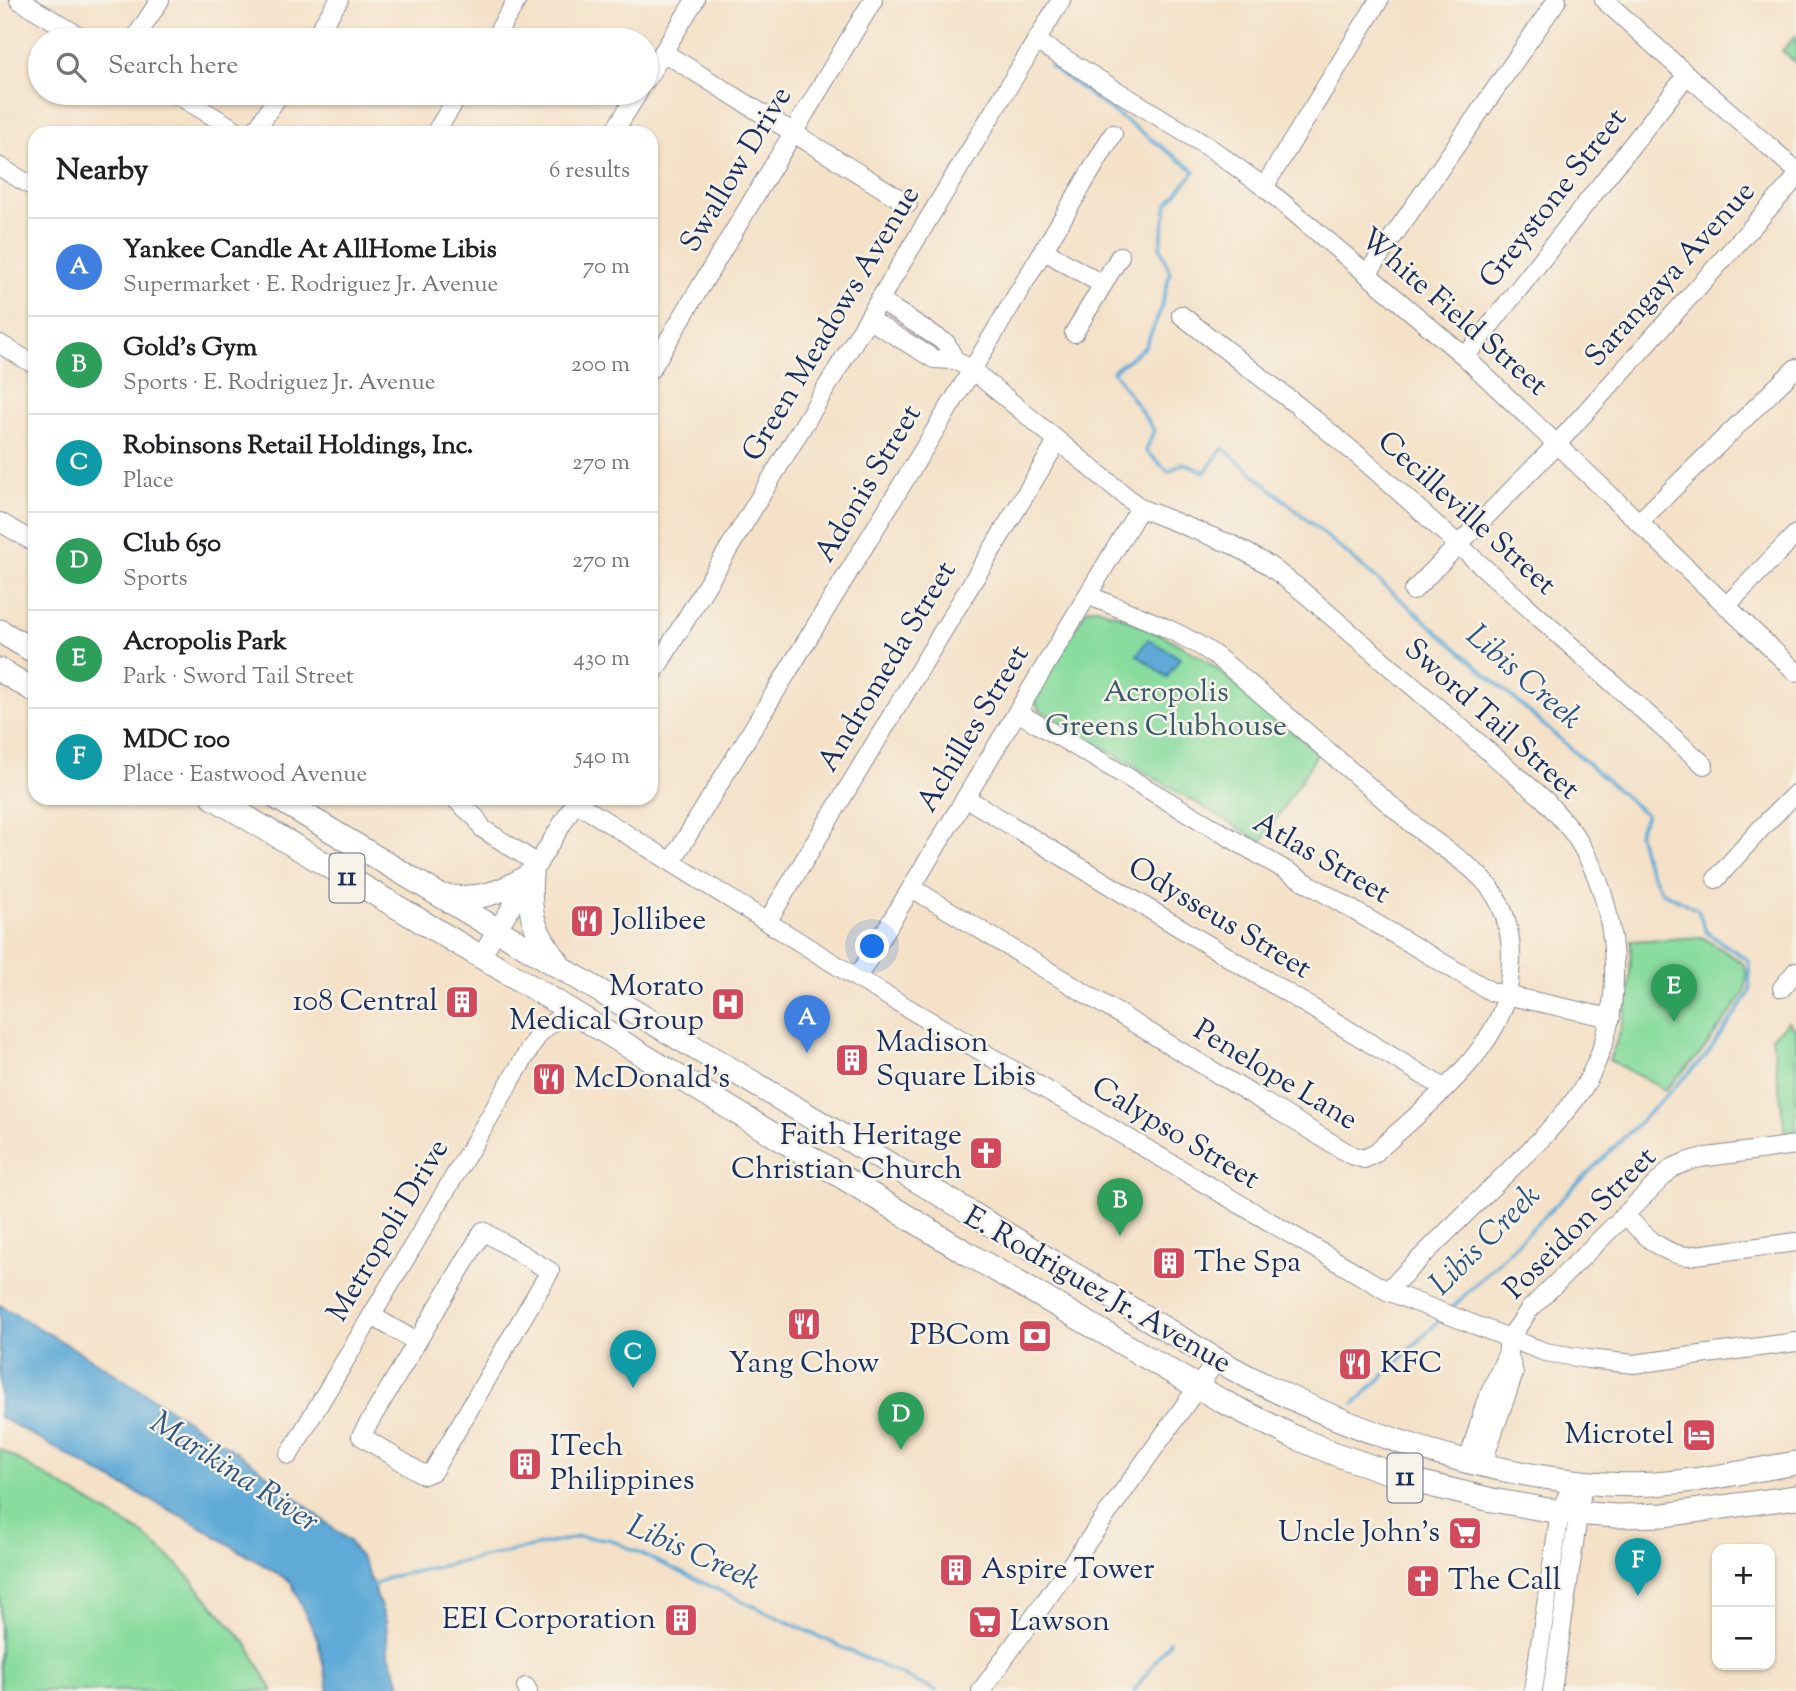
<!DOCTYPE html>
<meta charset="utf-8">
<style>
:root{--surface:#fff;--page:#f2f2f2;--text:#202124;--muted:#757577;--line:#e0e0e0;--accent:#b45309}
body{margin:0;font-family:"Sorts Mill Goudy",serif;background:var(--page);color:var(--text)}
.controls{position:absolute;right:21px;bottom:21px;display:grid;overflow:hidden;border-radius:14px;box-shadow:0 2px 5px #0004}
.controls button{width:63px;height:63px;display:grid;place-items:center;padding:0;border:0;border-bottom:2px solid var(--line);background:var(--surface);color:var(--text);font:35px sans-serif}
.you{position:absolute;left:873px;top:947px;width:24px;height:24px;margin:-18px;border:5px solid #fff;border-radius:50%;background:#1a73e8;box-shadow:0 0 0 10px #1a73e833}
.badge{display:grid;place-items:center;width:46px;height:46px;border-radius:50%;background:var(--accent);color:#fff;font-size:23px;font-weight:700}
.pin{position:absolute;translate:-50% -58px;filter:drop-shadow(0 2px 4px #0008)}
.pin::after{content:'';position:absolute;top:37px;width:24px;height:21px;background:inherit;clip-path:polygon(0 0,100% 0,50% 100%)}
.list{margin:0;padding:0;list-style:none}
h2{display:flex;justify-content:space-between;align-items:center;height:91px;margin:0;padding:0 28px;font-size:30px}
h2 small{font-size:23px;font-weight:400;color:var(--muted)}
.list li{display:grid;grid-template-columns:46px 1fr auto;gap:21px;align-items:center;box-sizing:border-box;height:98px;padding:0 28px;border-top:2px solid var(--line)}
.list b{display:block;font-size:26px;white-space:nowrap}
.list p{margin:0;font-size:23px;white-space:nowrap;color:var(--muted)}
.list em{font-size:23px;font-style:normal;color:var(--muted)}
.icon{flex:none;width:38px;height:38px;fill:none;stroke:currentColor;stroke-width:2;stroke-linecap:round;stroke-linejoin:round}
.map{position:relative;flex:none;width:1796px;height:1691px;overflow:hidden}
.search{position:absolute;background:var(--surface);box-shadow:0 2px 5px #0004;left:28px;top:28px;width:630px;height:77px;display:flex;align-items:center;gap:18px;box-sizing:border-box;padding:0 24px;border-radius:38px;color:var(--muted);font-size:26px}
.panel{position:absolute;background:var(--surface);box-shadow:0 2px 5px #0004;left:28px;top:126px;width:630px;height:679px;border-radius:21px}
.map>svg:first-child{display:block}
</style>
<div class="map">
<svg width="1796" height="1691" viewBox="0 0 1796 1691">
<rect width="100%" height="100%" fill="#f7f3e8"/>
<filter id="ink" filterUnits="userSpaceOnUse"><feTurbulence type="fractalNoise" baseFrequency=".0143" numOctaves="2"/><feDisplacementMap in="SourceGraphic" scale="14" xChannelSelector="R" yChannelSelector="G"/><feConvolveMatrix kernelMatrix="1 2 1 2 8 2 1 2 1" color-interpolation-filters="sRGB"/></filter>
<filter id="wash" filterUnits="userSpaceOnUse"><feTurbulence type="fractalNoise" baseFrequency=".00686" numOctaves="4" result="noise"/><feDisplacementMap in="SourceGraphic" scale="28" xChannelSelector="R" yChannelSelector="G"/><feGaussianBlur stdDeviation="1.57" result="paint"/><feColorMatrix in="noise" values="0 0 0 0 0 0 0 0 0 0 0 0 0 0 0 0 0 1.4 0 .05"/><feComposite in="paint" operator="in"/></filter>
<g filter="url(#wash)">
<rect width="100%" height="100%" fill="#f4e1c7"/>
<g fill="#89dc9e" stroke="#52867e" stroke-width="2">
<polygon points="1796,36 1796,63 1782,51"/>
<polygon points="1091,608 1097,608 1120,616 1166,637 1206,660 1318,753 1262,842 1040,710 1034,700 1086,610"/>
<path d="M1702 937 1743 963 1747 974 1745 992 1702 1052 1665 1090 1609 1060C1628 1019 1631 985 1631 941Z"/>
<polygon points="1788,1022 1796,1030 1796,1136 1786,1138 1772,1037"/>
<polygon points="0,1449 143,1534 178,1565 247,1644 273,1691 0,1691"/>
</g>
<g fill="#5eaad7" stroke="#3c6c9a" stroke-width="2">
<polygon points="1148,639 1180,658 1167,677 1137,655"/>
<polygon points="0,1305 100,1364 250,1461 349,1541 365,1565 386,1621 388,1652 403,1691 329,1691 318,1640 291,1582 191,1521 105,1476 0,1417"/>
</g>
<g fill="none" stroke-linecap="round" stroke-linejoin="round">
<g stroke="#5eaad7" stroke-width="3.5">
<polyline points="1050,66 1195,171 1167,205 1160,246 1170,273 1160,312 1145,347 1113,371 1154,430 1146,451 1169,472 1183,463 1205,472 1223,448 1413,610 1646,815 1638,833 1646,863 1661,891 1698,910 1706,932 1749,961 1750,992 1706,1056 1452,1308"/>
<polyline points="1354,1404 1441,1319"/>
<polyline points="370,1587 389,1577 579,1537 609,1539 936,1691"/>
<polyline points="1134,1691 1170,1641"/>
</g>
</g>
</g>
<g filter="url(#ink)">
<g fill="none" stroke-linecap="round" stroke-linejoin="round">
<g stroke="#888892" stroke-width="20">
<g id="minor">
<polyline points="19,0 86,40"/>
<polyline points="1604,0 1687,75 1796,170"/>
<polyline points="134,40 160,0"/>
<polyline points="313,40 339,0"/>
<polyline points="493,40 517,0"/>
<polyline points="1036,41 1213,150 1264,187 1465,357 1796,672"/>
<polyline points="663,52 908,204"/>
<polyline points="646,80 695,0"/>
<polyline points="174,93 241,133"/>
<polyline points="254,133 280,93"/>
<polyline points="435,133 460,93"/>
<polyline points="613,133 638,93"/>
<polyline points="0,167 35,188"/>
<polyline points="1264,187 1379,0"/>
<polyline points="1043,250 1103,285"/>
<polyline points="1367,274 1557,0"/>
<path d="M879 300 946 343 955 360 972 370 1140 508 1233 545 1267 564 1302 591 1545 800C1555 812 1567 824 1576 837 1621 906 1627 1006 1589 1078 1577 1100 1559 1119 1543 1137L1387 1291"/>
<polyline points="1181,315 1298,406 1367,463 1704,765"/>
<polyline points="868,319 934,359 955,360"/>
<polyline points="1074,333 1120,256"/>
<polyline points="0,344 35,365"/>
<polyline points="1465,357 1687,75"/>
<polyline points="651,369 873,0"/>
<polyline points="0,522 35,543"/>
<polyline points="1639,522 1796,368"/>
<polyline points="1413,591 1557,444 1796,178"/>
<polyline points="1727,605 1796,534"/>
<polyline points="651,677 1061,0"/>
<polyline points="1017,712 1492,992 1611,1018"/>
<polyline points="454,798 476,818 483,829 538,864"/>
<polyline points="966,798 1444,1088"/>
<polyline points="575,802 857,978 1387,1291 1545,1352 1588,1359 1634,1364 1796,1342"/>
<polyline points="672,861 972,370 1113,134"/>
<polyline points="1716,879 1764,825 1796,793"/>
<path d="M912 888 1351 1155 1364 1159 1374 1154C1418 1113 1496 1054 1507 993 1513 964 1513 932 1500 904 1482 867 1444 852 1415 826 1365 784 1316 740 1266 698 1248 683 1231 667 1213 654 1175 628 1129 613 1088 595"/>
<polyline points="767,922 1057,442"/>
<polyline points="480,958 578,798"/>
<polyline points="857,978 1140,508"/>
<polyline points="1782,988 1796,971"/>
<path d="M1625 1215C1643 1234 1661 1254 1688 1256L1796 1242"/>
<polygon points="483,1231 550,1271 433,1471 424,1475 361,1436"/>
<polyline points="372,1316 417,1342"/>
<path d="M289 1455 538 1035C550 1023 559 1016 577 1015"/>
<polyline points="1464,1461 1470,1455 1485,1404 1508,1352"/>
<polyline points="1489,1467 1486,1459 1487,1450 1514,1373 1508,1352 1508,1340 1516,1329 1529,1310 1672,1168 1686,1162 1700,1158 1796,1145"/>
<polyline points="526,1687 528,1691"/>
<polyline points="981,1691 1217,1360"/>
<polyline points="1533,1691 1560,1512 1574,1481"/>
<polyline points="1552,1691 1583,1483"/>
</g>
</g>
<g stroke="#888892" stroke-width="25">
<g id="major">
<polyline points="0,631 35,652"/>
<polyline points="0,670 35,691"/>
<polyline points="214,798 540,992 970,1255 1222,1401 1292,1436 1338,1455 1414,1481 1492,1500 1560,1512 1616,1516 1664,1515 1796,1497"/>
<path d="M277 798 1217 1360C1317 1416 1423 1457 1537 1476 1575 1482 1615 1487 1654 1484 1701 1481 1749 1471 1796 1463"/>
<path d="M531 874C528 914 533 930 557 961"/>
<path d="M443 896C477 901 503 893 531 874"/>
</g>
</g>
<use href="#minor" stroke="#fff" stroke-width="18"/>
<use href="#major" stroke="#fff" stroke-width="23"/>
</g>
</g>
<defs>
<g id="restaurant-square" transform="scale(1.75)"><rect x="-9" y="-9" width="18" height="18" rx="4" fill="#d1495b" stroke="#f7f3e8"/><path d="M-5-6h1v4h1v-4h1v4h1v-4h1v5L-1.5 .5V6h-2V.5L-5-1ZM5-6V6H3V1.5H1.5Q1.5-4 5-6Z" fill="#fff"/></g>
<g id="building-square" transform="scale(1.75)"><rect x="-9" y="-9" width="18" height="18" rx="4" fill="#d1495b" stroke="#f7f3e8"/><path d="M-4-6H4V6H1V3H-1V6H-4ZM-2.5-4.3h1.7v1.8h-1.7ZM.8-4.3h1.7v1.8H.8ZM-2.5-1h1.7V.8h-1.7ZM.8-1h1.7V.8H.8Z" fill="#fff"/></g>
<g id="hospital-square" transform="scale(1.75)"><rect x="-9" y="-9" width="18" height="18" rx="4" fill="#d1495b" stroke="#f7f3e8"/><path d="M-5-5h3v3.5h4V-5h3V5h-3V1.5h-4V5h-3Z" fill="#fff"/></g>
<g id="church-square" transform="scale(1.75)"><rect x="-9" y="-9" width="18" height="18" rx="4" fill="#d1495b" stroke="#f7f3e8"/><path d="M-1.2-6h2.4v3.5h3.3v2.4h-3.3V6h-2.4V-.1h-3.3v-2.4h3.3Z" fill="#fff"/></g>
<g id="bank-square" transform="scale(1.75)"><rect x="-9" y="-9" width="18" height="18" rx="4" fill="#d1495b" stroke="#f7f3e8"/><path d="M-6-4H6V4H-6ZM0-2.3a2.3 2.3 0 1 0 0 4.6a2.3 2.3 0 1 0 0-4.6Z" fill="#fff"/></g>
<g id="hotel-square" transform="scale(1.75)"><rect x="-9" y="-9" width="18" height="18" rx="4" fill="#d1495b" stroke="#f7f3e8"/><path d="M-6-4.5h1.5V1H6V5H4.5V3h-9V5H-6ZM-4 0a1.8 1.8 0 1 1 3.6 0ZM.5 0V-2.5h3Q6-2.5 6 0Z" fill="#fff"/></g>
<g id="supermarket-square" transform="scale(1.75)"><rect x="-9" y="-9" width="18" height="18" rx="4" fill="#d1495b" stroke="#f7f3e8"/><path d="M-6-5.5h2.5l.6 2H6L4.5 2H-2.5L-4.4-4H-6ZM-1.5 3.2a1.3 1.3 0 1 0 .1 0ZM3 3.2a1.3 1.3 0 1 0 .1 0Z" fill="#fff"/></g>
</defs>
<g fill-rule="evenodd">
<use href="#restaurant-square" x="587" y="921"/>
<use href="#building-square" x="462" y="1002"/>
<use href="#hospital-square" x="728" y="1004"/>
<use href="#building-square" x="852" y="1060"/>
<use href="#restaurant-square" x="549" y="1079"/>
<use href="#church-square" x="986" y="1153"/>
<use href="#building-square" x="1169" y="1263"/>
<use href="#restaurant-square" x="804" y="1324"/>
<use href="#bank-square" x="1035" y="1336"/>
<use href="#restaurant-square" x="1355" y="1364"/>
<use href="#hotel-square" x="1699" y="1435"/>
<use href="#building-square" x="525" y="1464"/>
<use href="#supermarket-square" x="1465" y="1533"/>
<use href="#building-square" x="956" y="1570"/>
<use href="#church-square" x="1423" y="1581"/>
<use href="#building-square" x="681" y="1620"/>
<use href="#supermarket-square" x="985" y="1622"/>
</g>
<g text-anchor="middle" dominant-baseline="central" stroke-width="5" stroke-linejoin="round" paint-order="stroke">
<g fill="#f7f3e8" stroke="#5d6a87" stroke-width="2">
<rect x="329.5" y="853.5" width="35" height="49" rx="5"/>
<rect x="1387.5" y="1453.5" width="35" height="49" rx="5"/>
</g>
<g font-size="28" font-weight="bold" fill="#1b2f5e">
<text x="347" y="878">11</text>
<text x="1405" y="1478">11</text>
</g>
<g font-size="30" fill="#1b2f5e" stroke="#f7f3e8">
<text transform="translate(737 170) rotate(-59)">Swallow Drive</text>
<text transform="translate(1554 199) rotate(-52)">Greystone Street</text>
<text transform="translate(1671 275) rotate(-48)">Sarangaya Avenue</text>
<text transform="translate(1453 313) rotate(41)">White Field Street</text>
<text transform="translate(832 324) rotate(-59)">Green Meadows Avenue</text>
<text transform="translate(869 484) rotate(-59)">Adonis Street</text>
<text transform="translate(1466 514) rotate(42)">Cecilleville Street</text>
<text transform="translate(888 667) rotate(-59)">Andromeda Street</text>
<text transform="translate(1491 720) rotate(42)">Sword Tail Street</text>
<text transform="translate(974 729) rotate(-59)">Achilles Street</text>
<text transform="translate(1321 859) rotate(30)">Atlas Street</text>
<text transform="translate(1219 919) rotate(31)">Odysseus Street</text>
<text transform="translate(1275 1076) rotate(31)">Penelope Lane</text>
<text transform="translate(1175 1134) rotate(31)">Calypso Street</text>
<text transform="translate(1581 1224) rotate(-45)">Poseidon Street</text>
<text transform="translate(389 1231) rotate(-59)">Metropoli Drive</text>
<text transform="translate(1097 1291) rotate(30)">E. Rodriguez Jr. Avenue</text>
</g>
<g font-size="30" fill="#365a6e" stroke="#f7f3e8">
<text x="1166" y="693">Acropolis<tspan x="1166" dy="34">Greens Clubhouse</tspan></text>
</g>
<g font-size="30" fill="#1b2f5e" stroke="#f7f3e8" text-anchor="start">
<text x="612" y="921">Jollibee</text>
<text x="704" y="987" text-anchor="end">Morato<tspan x="704" dy="34">Medical Group</tspan></text>
<text x="438" y="1002" text-anchor="end">108 Central</text>
<text x="876" y="1043">Madison<tspan x="876" dy="34">Square Libis</tspan></text>
<text x="574" y="1079">McDonald's</text>
<text x="962" y="1136" text-anchor="end">Faith Heritage<tspan x="962" dy="34">Christian Church</tspan></text>
<text x="1194" y="1263">The Spa</text>
<text x="1010" y="1336" text-anchor="end">PBCom</text>
<text x="804" y="1364" text-anchor="middle">Yang Chow</text>
<text x="1380" y="1364">KFC</text>
<text x="1674" y="1435" text-anchor="end">Microtel</text>
<text x="550" y="1447">ITech<tspan x="550" dy="34">Philippines</tspan></text>
<text x="1440" y="1533" text-anchor="end">Uncle John's</text>
<text x="981" y="1570">Aspire Tower</text>
<text x="1448" y="1581">The Call</text>
<text x="656" y="1620" text-anchor="end">EEI Corporation</text>
<text x="1010" y="1622">Lawson</text>
</g>
<g font-size="32" font-style="italic" fill="#2f5482" stroke="#f7f3e8">
<text transform="translate(1523 678) rotate(41)">Libis Creek</text>
<text transform="translate(1486 1241) rotate(-45)">Libis Creek</text>
<text transform="translate(234 1473) rotate(33)">Marikina River</text>
<text transform="translate(693 1554) rotate(24)">Libis Creek</text>
</g>
</g>
</svg>
<div class="controls">
<button>+</button>
<button>−</button>
</div>
<div class="you"></div>
<div class="pin badge" style="left:807px;top:1053px;background:#3f7fe0">A</div>
<div class="pin badge" style="left:1120px;top:1236px;background:#2e9e5b">B</div>
<div class="pin badge" style="left:633px;top:1388px;background:#0f9aa8">C</div>
<div class="pin badge" style="left:901px;top:1450px;background:#2e9e5b">D</div>
<div class="pin badge" style="left:1674px;top:1022px;background:#2e9e5b">E</div>
<div class="pin badge" style="left:1638px;top:1596px;background:#0f9aa8">F</div>
<div class="search"><svg class="icon" aria-label="search" viewBox="0 0 24 24"><circle cx="10" cy="10" r="6"/><path d="M15 15l6 6"/></svg>Search here</div>
<section class="panel">
<h2>Nearby<small>6 results</small></h2>
<ul class="list">
<li><span class="badge" style="background:#3f7fe0">A</span><div><b>Yankee Candle At AllHome Libis</b><p>Supermarket · E. Rodriguez Jr. Avenue</p></div><em>70 m</em></li>
<li><span class="badge" style="background:#2e9e5b">B</span><div><b>Gold's Gym</b><p>Sports · E. Rodriguez Jr. Avenue</p></div><em>200 m</em></li>
<li><span class="badge" style="background:#0f9aa8">C</span><div><b>Robinsons Retail Holdings, Inc.</b><p>Place</p></div><em>270 m</em></li>
<li><span class="badge" style="background:#2e9e5b">D</span><div><b>Club 650</b><p>Sports</p></div><em>270 m</em></li>
<li><span class="badge" style="background:#2e9e5b">E</span><div><b>Acropolis Park</b><p>Park · Sword Tail Street</p></div><em>430 m</em></li>
<li><span class="badge" style="background:#0f9aa8">F</span><div><b>MDC 100</b><p>Place · Eastwood Avenue</p></div><em>540 m</em></li>
</ul>
</section>
</div>
